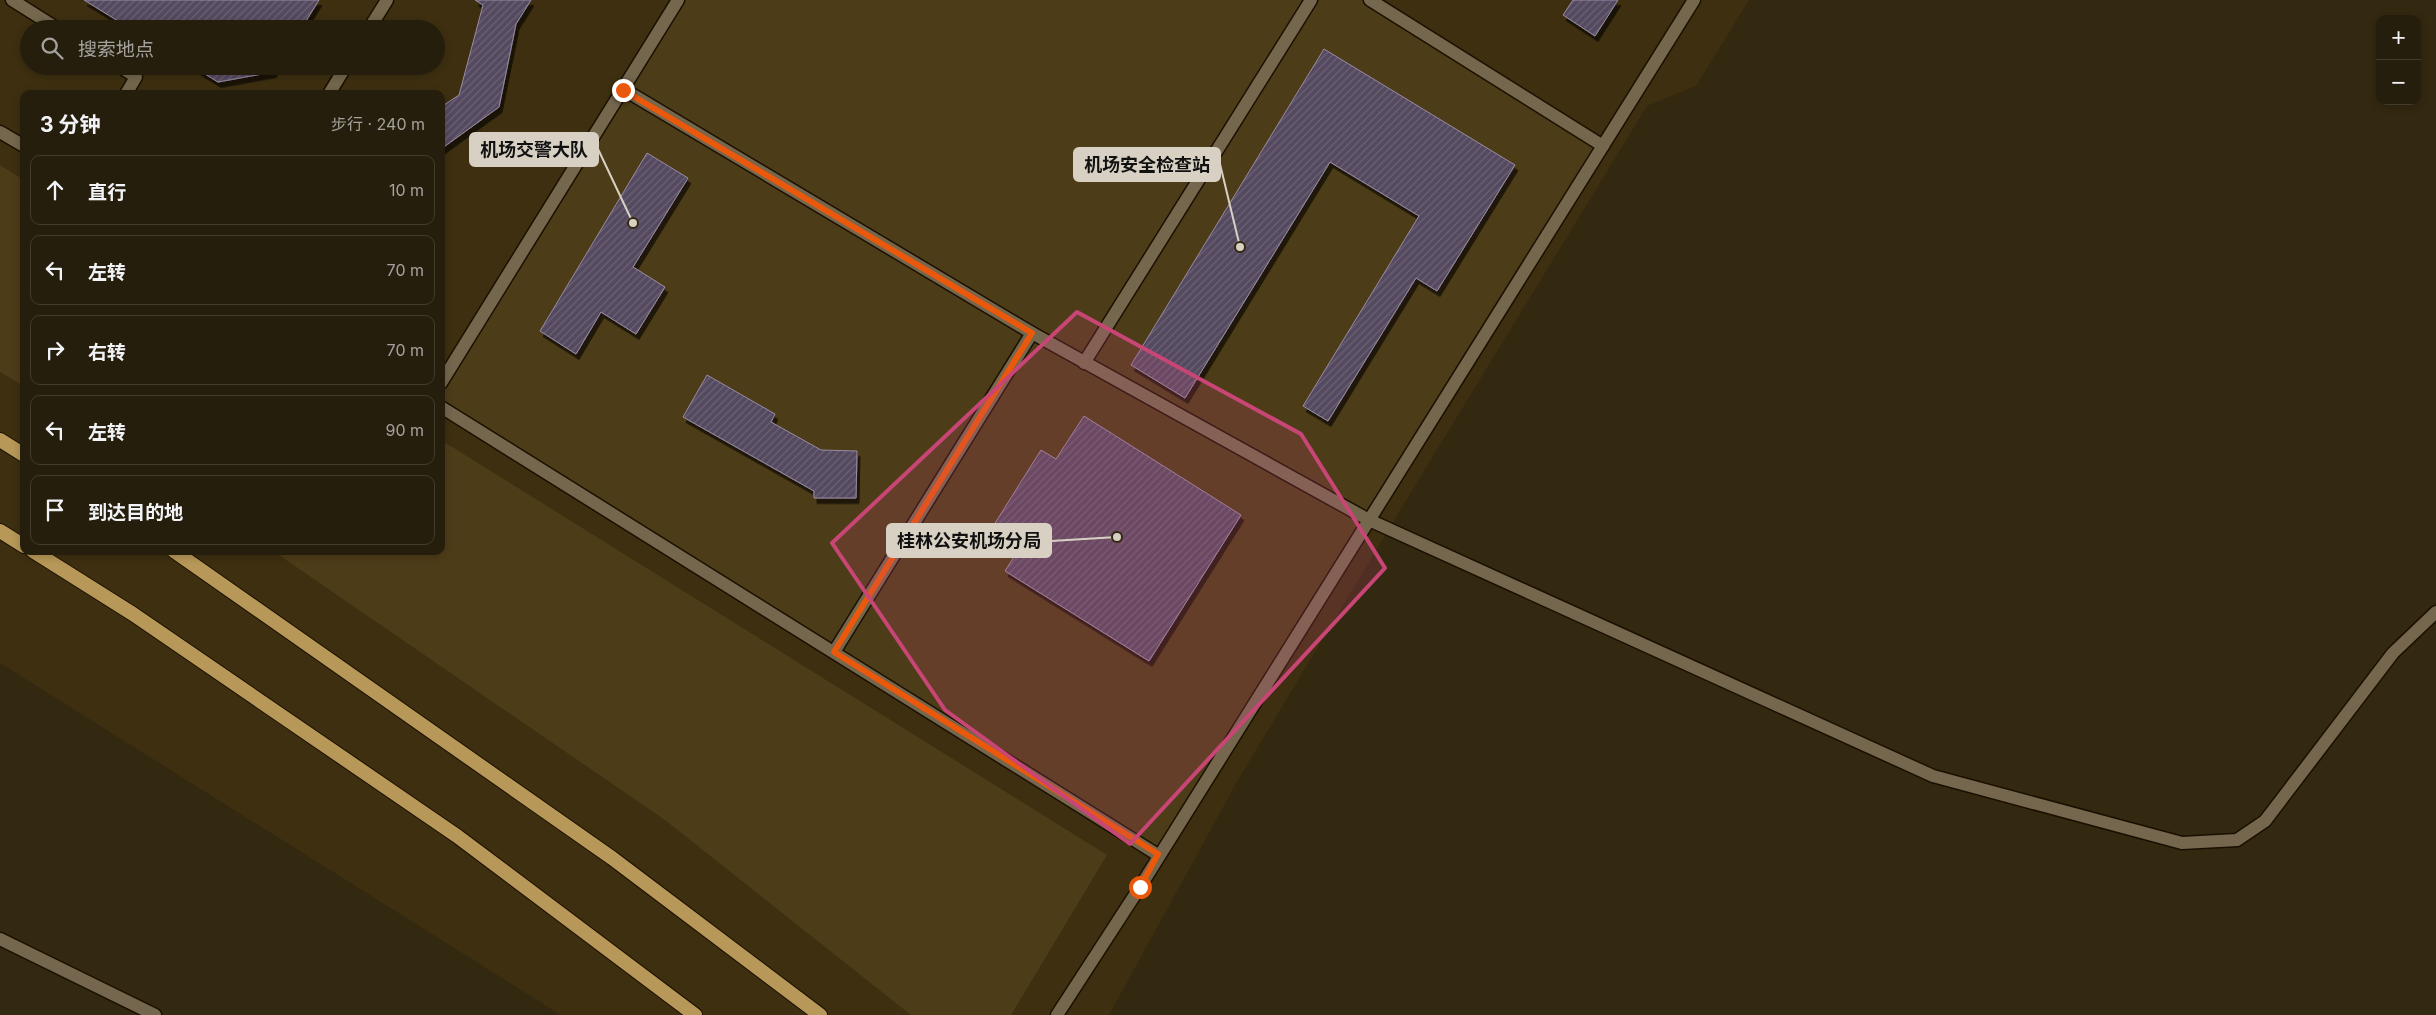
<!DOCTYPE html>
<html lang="zh">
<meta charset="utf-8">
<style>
:root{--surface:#261e0c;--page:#322b1a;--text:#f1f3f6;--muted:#a4a29d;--line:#423c2d}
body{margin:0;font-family:Inter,"Noto Sans SC",sans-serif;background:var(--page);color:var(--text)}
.controls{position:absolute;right:15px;top:15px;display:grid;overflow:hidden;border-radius:10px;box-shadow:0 2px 8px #0003}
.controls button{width:45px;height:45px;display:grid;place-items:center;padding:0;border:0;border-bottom:1px solid var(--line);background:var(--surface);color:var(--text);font:25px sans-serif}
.stop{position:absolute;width:15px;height:15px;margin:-11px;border:4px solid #ea580c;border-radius:50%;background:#fff}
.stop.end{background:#ea580c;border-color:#fff;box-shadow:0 1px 5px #0008}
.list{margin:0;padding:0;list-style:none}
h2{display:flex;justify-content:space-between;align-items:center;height:65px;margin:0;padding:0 20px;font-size:21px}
h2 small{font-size:16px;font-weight:400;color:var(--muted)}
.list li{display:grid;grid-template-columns:32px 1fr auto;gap:15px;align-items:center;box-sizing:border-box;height:70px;margin:0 10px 10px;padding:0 10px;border:1px solid var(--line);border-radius:10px}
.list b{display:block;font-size:19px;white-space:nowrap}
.list em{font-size:16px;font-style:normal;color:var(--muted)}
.icon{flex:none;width:28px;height:28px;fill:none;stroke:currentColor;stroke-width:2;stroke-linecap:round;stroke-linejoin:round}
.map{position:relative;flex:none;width:2436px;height:1015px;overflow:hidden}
.search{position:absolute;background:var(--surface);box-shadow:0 2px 8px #0003;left:20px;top:20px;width:425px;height:55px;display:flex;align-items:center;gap:12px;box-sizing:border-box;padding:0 18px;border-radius:28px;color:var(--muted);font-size:19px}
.panel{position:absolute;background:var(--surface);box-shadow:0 2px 8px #0003;left:20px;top:90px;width:425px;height:465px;border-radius:10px}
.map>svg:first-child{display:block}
</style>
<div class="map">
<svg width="2436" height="1015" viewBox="0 0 2436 1015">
<defs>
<pattern id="building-hatch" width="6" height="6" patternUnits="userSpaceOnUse" patternTransform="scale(1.25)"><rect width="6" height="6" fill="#544960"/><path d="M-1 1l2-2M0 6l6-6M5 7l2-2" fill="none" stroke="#6c6275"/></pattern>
<filter id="shadow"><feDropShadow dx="3" dy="5.5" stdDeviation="0" flood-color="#0009"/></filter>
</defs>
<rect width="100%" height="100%" fill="#332810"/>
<path fill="#3e2f10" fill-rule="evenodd" d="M0 0H1749L1696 86 1647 106 1416 484 1238 780 1109 1015H561L0 663ZM29 29H436V66H29ZM24 94H441V551H24Z"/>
<g fill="#4d3c18">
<polygon points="679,0 1370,0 1603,146 1158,855 441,407 441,383"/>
<polygon points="0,165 24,180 24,386 0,372"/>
<polygon points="441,440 1107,855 1011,1015 911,1015 665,820 273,551 441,551"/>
</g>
<g fill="url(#building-hatch)" stroke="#988ca6" filter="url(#shadow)">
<polygon points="84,0 319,0 301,29 131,29"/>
<polygon points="475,0 531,0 516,24 499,107 441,149 441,107 459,95 483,5"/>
<polygon points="1573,0 1618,0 1595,36 1563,15"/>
<polygon points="1324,49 1515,165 1437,291 1416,278 1328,421 1303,406 1419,216 1330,162 1185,398 1131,365"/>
<polygon points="192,66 277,66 273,72 218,82"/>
<polygon points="647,153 688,178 633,267 665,287 636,334 601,312 576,354 540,331"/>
<polygon points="707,375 775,414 771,422 821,450 857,451 856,498 814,498 814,491 683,417"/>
<polygon points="1084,416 1241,515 1149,661 1005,571 1021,546 992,528 1041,450 1056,459"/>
</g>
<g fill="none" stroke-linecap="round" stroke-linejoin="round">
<g stroke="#1b1000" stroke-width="15">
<g id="service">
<polyline points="12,0 58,29"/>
<polyline points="369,29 387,0"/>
<polyline points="119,66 136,77 126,94"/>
<polyline points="623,89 1032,333 1369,520 1933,776 2182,843 2237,840 2265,821 2393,653 2436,612"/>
<polyline points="329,94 346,66"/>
<polyline points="1084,363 1311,0"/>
<polyline points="834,652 1032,333"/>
</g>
</g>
<g stroke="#1b1000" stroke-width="15">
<g id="minor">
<polyline points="441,383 678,0"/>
<polyline points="0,939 155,1015"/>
</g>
</g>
<g stroke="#1b1000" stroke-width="15">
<g id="tertiary">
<polyline points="1370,0 1603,146"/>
<polyline points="0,132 24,146"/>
<polyline points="441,407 1158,855"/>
<polyline points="1057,1015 1140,887 1694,0"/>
</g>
</g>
<g stroke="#1b1000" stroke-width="16">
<g id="trunk">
<polyline points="0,440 24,455"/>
<polyline points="0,531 24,546"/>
<polyline points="33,551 133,614 457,836 695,1015"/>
<polyline points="174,551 612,858 820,1015"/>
</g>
</g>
<use href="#service" stroke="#74674e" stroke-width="12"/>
<use href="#minor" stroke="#74674e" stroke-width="12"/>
<use href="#tertiary" stroke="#74674e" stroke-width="12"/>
<use href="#trunk" stroke="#b89858" stroke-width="14"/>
</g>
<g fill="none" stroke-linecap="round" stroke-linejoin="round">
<polyline stroke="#ea580c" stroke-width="6" points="623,90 1032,333 834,652 1158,854 1140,887"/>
</g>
<path fill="#c84675" fill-opacity="0.2" stroke="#c84675" stroke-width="4" stroke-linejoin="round" d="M1077 312 1301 434 1385 568 1130 844 945 710 832 543Z"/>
<path fill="none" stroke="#d8d1c3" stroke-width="2" d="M633 223L598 149M1240 247L1220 164M1117 537L1051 541"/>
<g fill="#d8d1c3" stroke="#332810" stroke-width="2">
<circle cx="633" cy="223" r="5"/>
<circle cx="1240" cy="247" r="5"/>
<circle cx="1117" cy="537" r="5"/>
</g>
<g fill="#d8d1c3" stroke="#d8d1c3" stroke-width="2">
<rect x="470" y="133" width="128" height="33" rx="5"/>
<rect x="1074" y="148" width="146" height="33" rx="5"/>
<rect x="887" y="524" width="164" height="33" rx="5"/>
</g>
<g font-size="18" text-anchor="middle" font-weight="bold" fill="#111">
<text x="534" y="156">机场交警大队</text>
<text x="1147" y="171">机场安全检查站</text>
<text x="969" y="547">桂林公安机场分局</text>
</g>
</svg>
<div class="controls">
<button>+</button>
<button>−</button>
</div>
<div class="stop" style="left:1140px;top:887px"></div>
<div class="stop end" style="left:623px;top:90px"></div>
<div class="search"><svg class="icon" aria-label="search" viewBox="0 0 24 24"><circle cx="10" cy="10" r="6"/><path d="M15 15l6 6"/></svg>搜索地点</div>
<section class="panel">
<h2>3 分钟<small>步行 · 240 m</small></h2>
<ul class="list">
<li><svg class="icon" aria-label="ahead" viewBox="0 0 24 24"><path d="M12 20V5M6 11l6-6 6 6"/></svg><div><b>直行</b></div><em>10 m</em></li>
<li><svg class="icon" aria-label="left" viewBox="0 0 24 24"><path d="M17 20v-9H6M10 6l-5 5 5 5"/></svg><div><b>左转</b></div><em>70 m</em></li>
<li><svg class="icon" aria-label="right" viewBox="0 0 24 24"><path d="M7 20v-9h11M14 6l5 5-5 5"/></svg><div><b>右转</b></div><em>70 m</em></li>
<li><svg class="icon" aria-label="left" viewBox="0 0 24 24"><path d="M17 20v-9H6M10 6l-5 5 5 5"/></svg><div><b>左转</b></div><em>90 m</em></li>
<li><svg class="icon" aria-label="arrive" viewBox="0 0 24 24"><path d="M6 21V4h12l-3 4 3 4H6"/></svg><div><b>到达目的地</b></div></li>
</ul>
</section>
</div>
